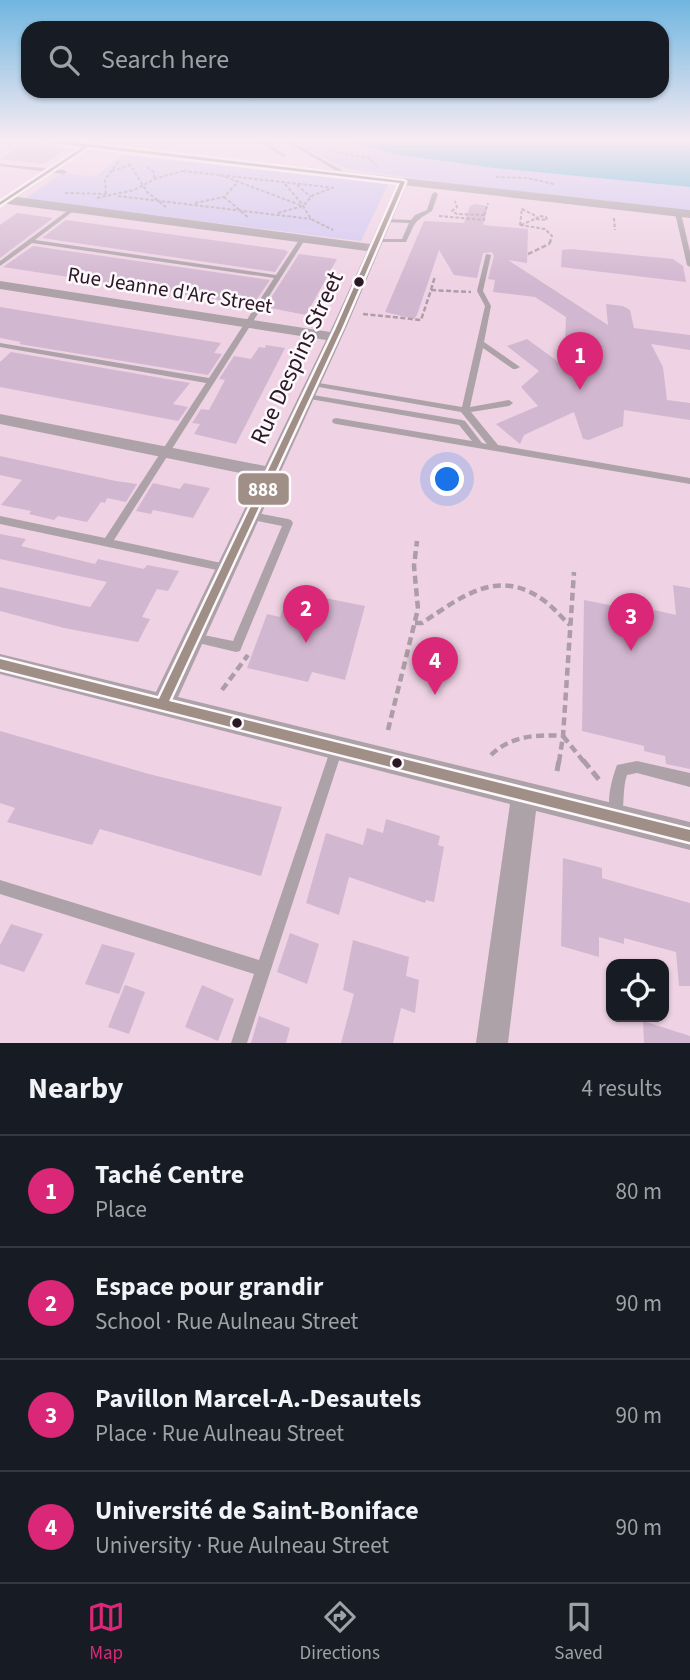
<!DOCTYPE html>
<meta charset="utf-8">
<style>
:root{--surface:#171b24;--page:#20242c;--text:#f1f3f6;--muted:#9ea1a6;--line:#363941;--accent:#db2777}
body{margin:0;font-family:"Source Sans 3",sans-serif;background:var(--page);color:var(--text)}
.controls{position:absolute;right:21px;bottom:21px;display:grid;overflow:hidden;border-radius:14px;box-shadow:0 2px 5px #0004}
.controls button{width:63px;height:63px;display:grid;place-items:center;padding:0;border:0;border-bottom:2px solid var(--line);background:var(--surface);color:var(--text);font:35px sans-serif}
.you{position:absolute;left:448px;top:480px;width:24px;height:24px;margin:-18px;border:5px solid #fff;border-radius:50%;background:#1a73e8;box-shadow:0 0 0 10px #1a73e833}
.badge{display:grid;place-items:center;width:46px;height:46px;border-radius:50%;background:var(--accent);color:#fff;font-size:23px;font-weight:700}
.pin{position:absolute;translate:-50% -58px;filter:drop-shadow(0 2px 4px #0008)}
.pin::after{content:'';position:absolute;top:37px;width:24px;height:21px;background:inherit;clip-path:polygon(0 0,100% 0,50% 100%)}
.list{margin:0;padding:0;list-style:none}
h2{display:flex;justify-content:space-between;align-items:center;height:91px;margin:0;padding:0 28px;font-size:30px}
h2 small{font-size:23px;font-weight:400;color:var(--muted)}
.list li{display:grid;grid-template-columns:46px 1fr auto;gap:21px;align-items:center;box-sizing:border-box;height:112px;padding:0 28px;border-top:2px solid var(--line)}
.list b{display:block;font-size:26px;white-space:nowrap}
.list p{margin:0;font-size:23px;white-space:nowrap;color:var(--muted)}
.list em{font-size:23px;font-style:normal;color:var(--muted)}
.icon{flex:none;width:38px;height:38px;fill:none;stroke:currentColor;stroke-width:2;stroke-linecap:round;stroke-linejoin:round}
.map{position:relative;flex:none;width:690px;height:1043px;overflow:hidden}
.search{position:absolute;background:var(--surface);box-shadow:0 2px 5px #0004;left:21px;right:21px;top:21px;height:77px;display:flex;align-items:center;gap:18px;box-sizing:border-box;padding:0 24px;border-radius:21px;color:var(--muted);font-size:26px}
.sheet{height:539px;background:var(--surface)}
nav{display:flex;justify-content:space-around;align-items:center;box-sizing:border-box;height:98px;border-top:2px solid var(--line);background:var(--surface);font-size:19px;color:var(--muted)}
nav a{display:grid;justify-items:center;gap:4px}
nav .on{color:var(--accent)}
.map>svg:first-child{display:block}
</style>
<div class="map">
<svg width="690" height="1043" viewBox="0 0 690 1043">
<rect width="100%" height="100%" fill="#efd3e4"/>
<g fill="#d0c6f0">
<polygon points="290,139 342,139 394,154 494,168 690,187 690,210 460,185 351,169 335,164"/>
<polygon points="123,155 388,184 361,241 25,199 62,173 95,177"/>
</g>
<polygon fill="#5cb8d5" points="342,139 690,139 690,187 494,168 394,154"/>
<g fill="#d2b7d0">
<polygon points="24,144 27,145 66,149 44,164 0,159"/>
<polygon points="475,204 488,206 483,225 528,229 527,263 508,260 608,325 606,304 623,306 630,310 634,328 690,335 690,350 651,344 663,367 667,400 690,403 690,420 624,410 623,426 589,440 583,439 574,412 524,435 520,444 496,424 538,406 521,387 539,371 507,346 527,339 564,366 566,317 535,297 493,292 495,280 488,279 494,256 492,252 483,253 477,278 454,275 439,250 417,315 414,319 385,312 424,221 464,223 470,206"/>
<polygon points="17,213 53,218 0,258 0,225"/>
<polygon points="66,220 285,250 288,252 275,272 42,238"/>
<polygon points="33,246 270,280 253,305 3,267"/>
<polygon points="571,249 673,259 683,266 686,282 561,267 562,250"/>
<polygon points="299,254 337,259 306,315 265,307"/>
<polygon points="0,307 221,343 214,353 222,354 208,375 19,344 21,342 0,338"/>
<polygon points="266,345 285,348 236,444 194,434 200,424 192,423 201,409 209,410 225,380 219,379 234,356 251,359 259,347 265,348"/>
<polygon points="11,352 190,383 173,404 188,407 178,421 0,387 0,362"/>
<polygon points="0,456 116,481 137,484 126,502 107,498 105,503 101,502 87,522 58,516 54,520 29,514 31,511 1,505 22,480 0,475"/>
<polygon points="153,483 180,489 184,483 210,488 193,518 153,510 151,514 136,511"/>
<polygon points="0,534 26,539 21,546 95,564 98,559 144,569 147,565 179,571 168,591 157,589 142,617 150,619 138,642 64,628 0,611 0,587 90,607 107,582 0,559"/>
<polygon points="673,585 690,588 690,769 666,764 665,756 644,751 644,746 582,731 584,600 655,614 654,610 676,615"/>
<polygon points="290,591 365,606 345,680 312,672 308,682 247,668 267,614 280,617"/>
<polygon points="0,731 149,774 282,807 261,876 100,829 92,845 7,822 15,808 0,803"/>
<polygon points="386,819 440,836 438,845 444,847 434,902 426,900 425,903 349,877 339,915 306,903 326,833 363,845 367,828 383,833"/>
<polygon points="563,858 602,868 602,878 690,903 690,986 679,986 676,952 624,938 624,944 599,937 599,957 561,946"/>
<polygon points="11,924 43,934 24,972 0,964 0,945"/>
<polygon points="290,933 319,944 307,984 277,972"/>
<polygon points="353,940 409,957 406,976 419,980 415,1013 401,1008 393,1043 341,1043 354,994 343,990"/>
<polygon points="102,944 135,953 119,994 85,984"/>
<polygon points="125,985 145,992 129,1034 108,1027"/>
<polygon points="202,985 234,999 218,1041 185,1027"/>
<polygon points="259,1016 290,1028 286,1043 251,1043"/>
<polygon points="643,1021 690,1036 690,1043 644,1043"/>
</g>
<g fill="none" stroke-linecap="round" stroke-linejoin="round">
<g stroke="#ad9da7" stroke-width="2" stroke-dasharray="3.5 2" stroke-linecap="butt">
<polyline points="329,151 369,158 377,166"/>
<polyline points="129,163 147,192 166,207"/>
<polyline points="147,167 154,172 154,179"/>
<polyline points="112,171 131,165"/>
<polyline points="183,171 336,188"/>
<polyline points="220,175 303,206 311,219 333,230"/>
<polyline points="496,177 527,178 554,184"/>
<polyline points="285,184 302,204"/>
<polyline points="297,185 311,197"/>
<polyline points="65,193 106,194"/>
<polyline points="106,194 105,180 118,162"/>
<polyline points="118,196 311,219"/>
<polyline points="224,197 249,218"/>
<polyline points="97,198 134,190 157,178 186,170"/>
<polyline points="195,203 224,197 237,183"/>
<polyline points="522,209 536,216"/>
<polyline points="278,213 303,206 313,195 330,189"/>
<polyline points="484,215 488,203"/>
<polyline points="439,216 484,220 484,215 457,214 452,211 457,207 455,201"/>
<polygon points="540,216 546,217 547,220 535,219"/>
<polyline points="614,218 615,230"/>
<polyline points="520,225 545,229 552,236 550,242"/>
<polyline points="520,225 522,208"/>
<polyline points="521,225 535,219"/>
</g>
<g stroke="#ad9da7" stroke-width="2.5" stroke-dasharray="5 2.5" stroke-linecap="butt">
<polyline points="528,254 549,244 551,240"/>
<polyline points="431,290 435,276"/>
<polyline points="363,314 421,320 431,290 471,292"/>
</g>
<polyline stroke="#ad9da7" stroke-width="3.5" stroke-dasharray="6 3.5" stroke-linecap="butt" points="272,413 282,414"/>
<g stroke="#ad9da7" stroke-width="4.5" stroke-dasharray="8 4.5" stroke-linecap="butt">
<path d="M415 623H422C463 596 499 566 546 602 555 609 562 618 570 625"/>
<polyline points="222,690 248,655"/>
<polyline points="388,730 418,609 414,566 417,541"/>
<polyline points="563,736 584,762"/>
<path d="M491 755C510 736 537 734 563 736L574 572"/>
<polyline points="559,762 563,736"/>
</g>
<g stroke="#ad9da7" stroke-width="5" stroke-dasharray="10 5" stroke-linecap="butt">
<polyline points="583,760 601,782"/>
<polyline points="557,771 559,760"/>
</g>
<g fill="#ada2a8" fill-rule="evenodd">
<polygon points="94,139 99,139 90,146 86,146 86,144"/>
<polygon points="256,139 261,139 287,156 283,157"/>
<polygon points="282,139 287,139 350,175 345,176"/>
<polygon points="0,164 64,170 67,172 64,174 0,166"/>
<path d="M435 192 438 194 432 211C412 223 416 222 406 242H376V240L378 239H402L409 223 387 222 385 221V219L411 220 415 215 427 210 432 194Z"/>
<polygon points="74,206 76,207 76,209 35,240 276,275 301,237 306,238 114,540 226,564 230,565 231,568 230,571 226,572 0,524 0,516 105,538 206,383 0,347 0,343 209,378 274,278 32,243 0,266 0,261"/>
<polygon points="678,211 681,213 690,252 690,267 687,265 675,213"/>
<polygon points="486,254 491,255 483,291 491,306 484,342 520,367 516,369 513,369 483,348 470,407 509,400 513,403 509,406 471,412 498,445 690,478 690,484 336,424 333,423 332,421 333,419 336,418 472,441 459,425 304,398 304,394 307,394 462,420 465,421 482,443 487,444 461,412 313,386 309,384 313,382 462,407 485,306 477,291"/>
<polygon points="251,512 288,519 291,520 293,523 240,651 236,652 190,641 188,638 190,635 194,633 233,641 282,526 248,519 246,516"/>
<polygon points="337,742 341,744 343,748 247,1043 231,1043 254,974 0,894 0,880 259,960 331,748 333,744"/>
<path d="M637 761 690 773V787L637 773 627 775C622 790 625 805 621 819L616 821 611 819C606 802 611 781 617 765Z"/>
</g>
<polygon fill="#ada2a8" fill-rule="evenodd" points="88,142 91,143 91,147 17,197 370,244 398,182 403,179 408,182 346,328 178,697 690,822 690,850 536,811 508,1043 476,1043 510,804 0,674 0,654 156,692 260,477 0,424 0,414 265,466 326,340 0,289 0,281 330,332 367,251 0,203 0,199"/>
<polygon fill="#ada2a8" fill-rule="evenodd" points="22,139 54,139 690,210 690,218 27,142"/>
<g stroke="#fdf8fb" stroke-width="5">
<polygon id="bus-1" points="25,139 88,144 403,181 405,182 342,328 169,701 690,830 690,842 0,669 0,659 159,699 336,328 400,183 88,147 0,205 0,202 83,147"/>
</g>
<use href="#bus-1" fill="#9f8f87" fill-rule="evenodd"/>
</g>
<linearGradient id="sky" x2="0" y2="1"><stop stop-color="#70b6e0"/><stop offset="0.49" stop-color="#f8ebf3"/><stop offset="1" stop-color="#f8ebf3" stop-opacity="0"/></linearGradient>
<rect width="690" height="285" fill="url(#sky)"/>
<g fill="#2a1824" stroke="#fdf8fb" stroke-width="2.5">
<circle cx="359" cy="282" r="6"/>
<circle cx="237" cy="723" r="6"/>
<circle cx="397" cy="763" r="6"/>
</g>
<g text-anchor="middle" dominant-baseline="central" stroke-width="5" stroke-linejoin="round" paint-order="stroke">
<g font-size="21" fill="#2a1824" stroke="#fdf8fb">
<text transform="translate(170 290) rotate(9)">Rue Jeanne d'Arc Street</text>
</g>
<g font-size="24" fill="#2a1824" stroke="#fdf8fb">
<text transform="translate(297 358) rotate(-65)">Rue Despins Street</text>
</g>
</g>
<rect stroke="#fdf8fb" stroke-width="2.5" x="237" y="472" width="53" height="34" rx="7" fill="#9f8f87"/>
<g font-size="19" text-anchor="middle" font-weight="bold" fill="#fff">
<text x="263" y="496">888</text>
</g>
</svg>
<div class="controls">
<button><svg class="icon" aria-label="locate" viewBox="0 0 24 24"><circle cx="12" cy="12" r="6"/><path d="M12 2v4M12 18v4M2 12h4M18 12h4"/></svg></button>
</div>
<div class="you"></div>
<div class="pin badge" style="left:580px;top:390px">1</div>
<div class="pin badge" style="left:306px;top:643px">2</div>
<div class="pin badge" style="left:631px;top:651px">3</div>
<div class="pin badge" style="left:435px;top:695px">4</div>
<div class="search"><svg class="icon" aria-label="search" viewBox="0 0 24 24"><circle cx="10" cy="10" r="6"/><path d="M15 15l6 6"/></svg>Search here</div>
</div>
<section class="sheet">
<h2>Nearby<small>4 results</small></h2>
<ul class="list">
<li><span class="badge">1</span><div><b>Taché Centre</b><p>Place</p></div><em>80 m</em></li>
<li><span class="badge">2</span><div><b>Espace pour grandir</b><p>School · Rue Aulneau Street</p></div><em>90 m</em></li>
<li><span class="badge">3</span><div><b>Pavillon Marcel-A.-Desautels</b><p>Place · Rue Aulneau Street</p></div><em>90 m</em></li>
<li><span class="badge">4</span><div><b>Université de Saint-Boniface</b><p>University · Rue Aulneau Street</p></div><em>90 m</em></li>
</ul>
</section>
<nav>
<a class="on"><svg class="icon" aria-label="map" viewBox="0 0 24 24"><path d="M3 6l6-2 6 2 6-2v14l-6 2-6-2-6 2zM9 4v14M15 6v14"/></svg>Map</a>
<a><svg class="icon" aria-label="directions" viewBox="0 0 24 24"><path d="M12 3l9 9-9 9-9-9zM9 14v-3h6M13 9l2 2-2 2"/></svg>Directions</a>
<a><svg class="icon" aria-label="saved" viewBox="0 0 24 24"><path d="M7 4h10v16l-5-4-5 4z"/></svg>Saved</a>
</nav>
